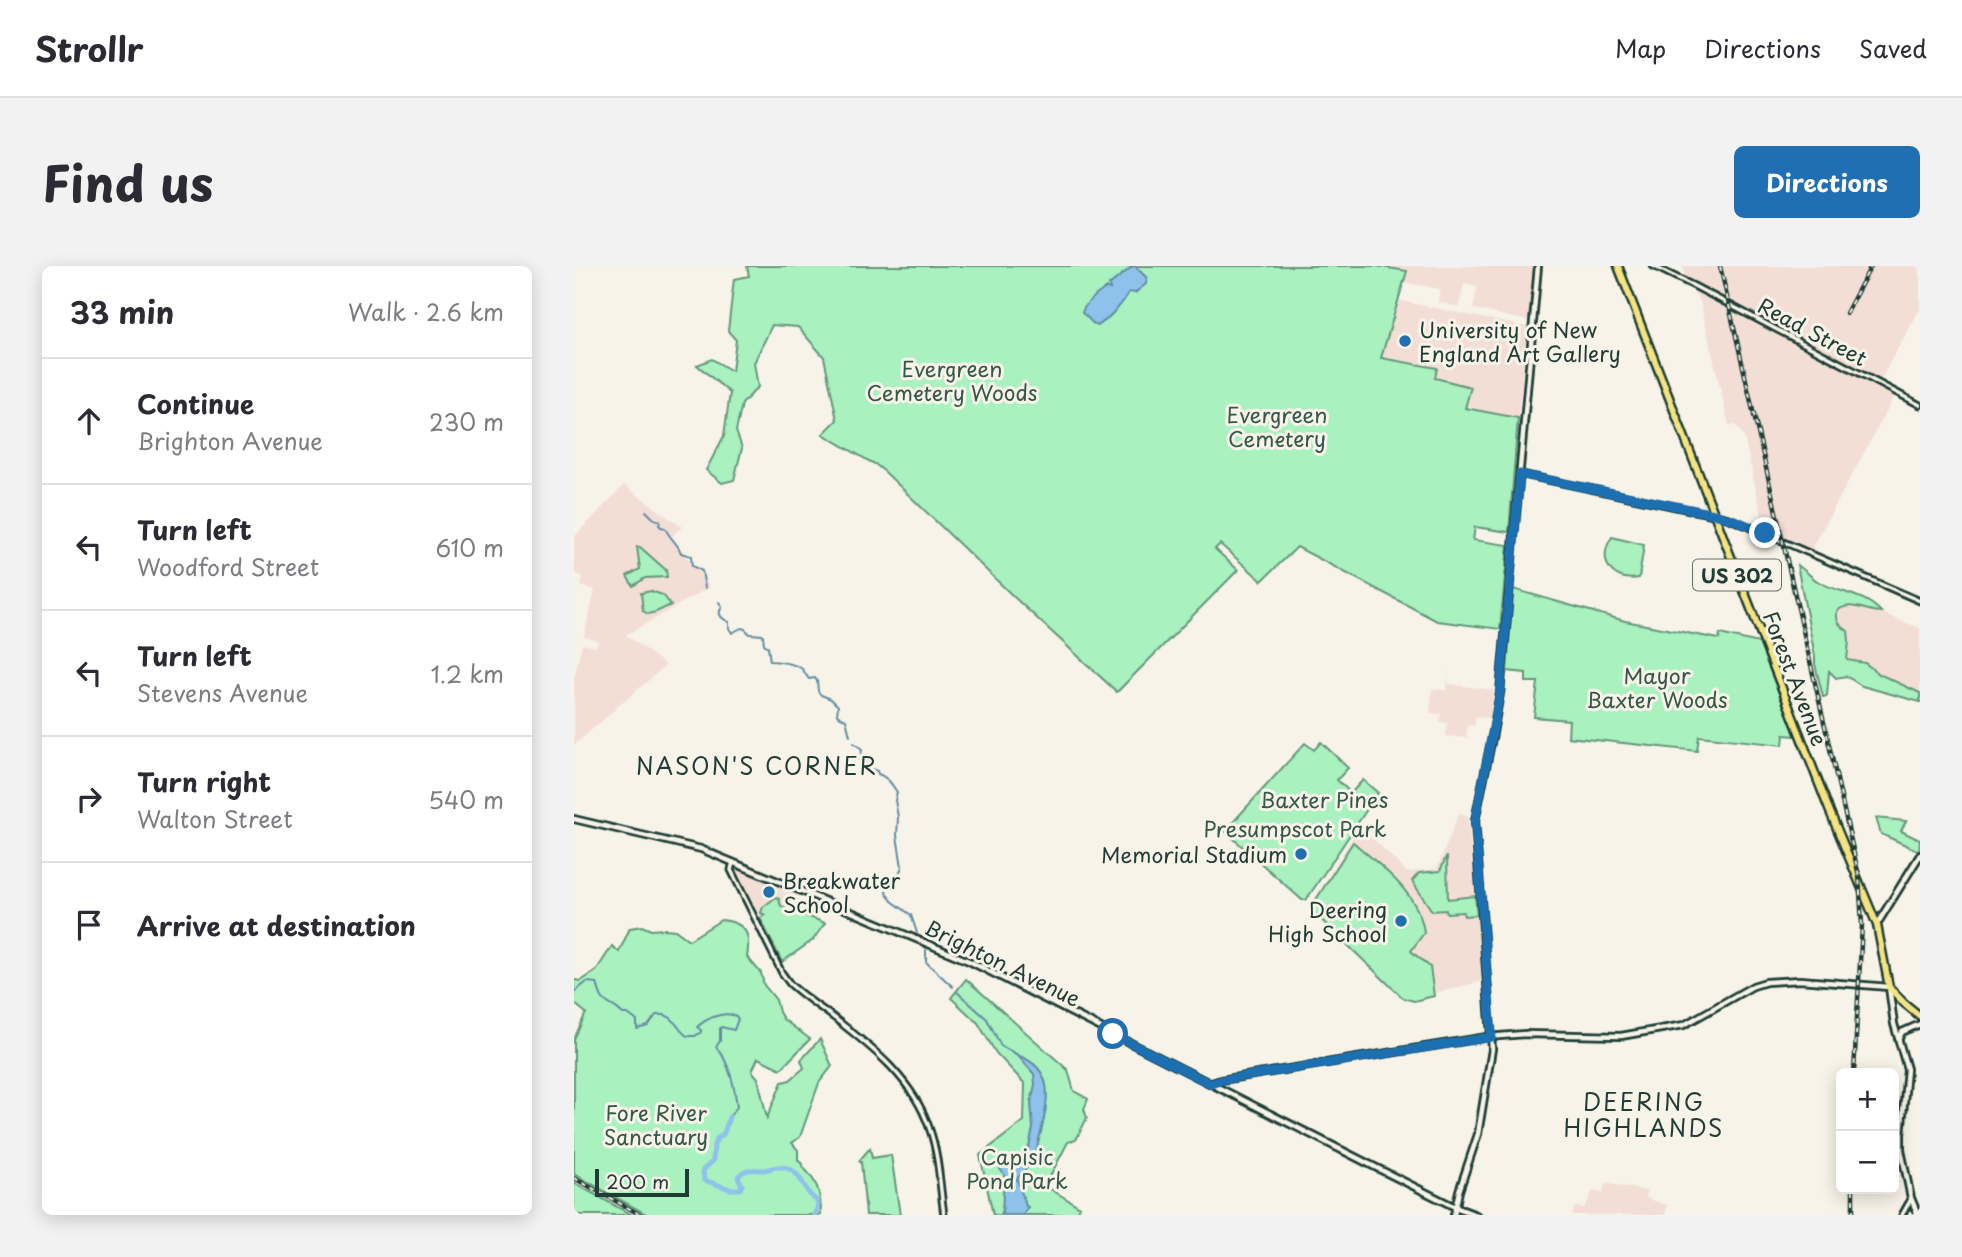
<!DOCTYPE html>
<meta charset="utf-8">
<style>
:root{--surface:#fff;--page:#f2f2f3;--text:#2b2b33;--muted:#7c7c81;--line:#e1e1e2;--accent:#1f6fb2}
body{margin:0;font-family:"Playpen Sans",sans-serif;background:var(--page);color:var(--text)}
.controls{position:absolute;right:21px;bottom:21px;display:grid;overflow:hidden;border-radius:10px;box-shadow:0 4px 18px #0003}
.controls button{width:63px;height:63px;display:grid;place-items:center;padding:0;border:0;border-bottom:2px solid var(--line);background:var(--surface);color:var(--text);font:35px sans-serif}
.scale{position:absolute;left:21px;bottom:18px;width:94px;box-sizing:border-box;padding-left:7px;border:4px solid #1f3d34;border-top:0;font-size:19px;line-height:24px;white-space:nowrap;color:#1f3d34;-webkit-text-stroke:5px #f7f3e8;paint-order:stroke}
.stop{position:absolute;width:21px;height:21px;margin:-16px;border:5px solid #1f6fb2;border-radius:50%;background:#fff}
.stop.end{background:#1f6fb2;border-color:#fff;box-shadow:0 2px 7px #0008}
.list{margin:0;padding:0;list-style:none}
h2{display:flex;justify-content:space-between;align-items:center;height:91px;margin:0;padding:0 28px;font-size:30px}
h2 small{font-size:23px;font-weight:400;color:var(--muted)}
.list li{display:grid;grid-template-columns:46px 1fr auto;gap:21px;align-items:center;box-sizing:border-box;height:126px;padding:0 28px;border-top:2px solid var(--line)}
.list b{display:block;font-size:26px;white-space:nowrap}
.list p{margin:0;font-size:23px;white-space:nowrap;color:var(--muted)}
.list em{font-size:23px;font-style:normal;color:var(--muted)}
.icon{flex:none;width:38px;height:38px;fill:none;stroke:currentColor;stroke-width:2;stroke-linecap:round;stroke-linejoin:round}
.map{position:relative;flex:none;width:1346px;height:949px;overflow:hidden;border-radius:10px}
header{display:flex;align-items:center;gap:42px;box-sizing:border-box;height:98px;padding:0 35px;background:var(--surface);border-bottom:2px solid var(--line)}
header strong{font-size:33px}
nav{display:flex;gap:38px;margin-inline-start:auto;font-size:24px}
.intro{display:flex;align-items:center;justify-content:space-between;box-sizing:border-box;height:168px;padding:0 42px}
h1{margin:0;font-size:49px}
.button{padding:18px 32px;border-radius:10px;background:var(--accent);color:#fff;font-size:24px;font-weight:700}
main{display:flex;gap:42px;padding:0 42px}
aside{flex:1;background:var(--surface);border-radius:10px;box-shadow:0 4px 18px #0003}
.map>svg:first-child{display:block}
</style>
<header>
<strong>Strollr</strong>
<nav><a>Map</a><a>Directions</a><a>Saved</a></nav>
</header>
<div class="intro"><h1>Find us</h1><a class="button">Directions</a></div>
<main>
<aside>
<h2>33 min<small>Walk · 2.6 km</small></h2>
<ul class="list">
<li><svg class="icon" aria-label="ahead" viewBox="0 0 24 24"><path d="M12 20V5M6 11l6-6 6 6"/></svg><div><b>Continue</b><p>Brighton Avenue</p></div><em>230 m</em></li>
<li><svg class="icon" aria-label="left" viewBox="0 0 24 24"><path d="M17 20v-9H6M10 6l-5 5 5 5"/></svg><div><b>Turn left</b><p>Woodford Street</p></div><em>610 m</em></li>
<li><svg class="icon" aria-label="left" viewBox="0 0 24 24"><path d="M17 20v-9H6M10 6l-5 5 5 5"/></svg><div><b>Turn left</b><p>Stevens Avenue</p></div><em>1.2 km</em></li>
<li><svg class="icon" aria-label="right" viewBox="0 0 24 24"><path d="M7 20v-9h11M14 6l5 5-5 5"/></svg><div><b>Turn right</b><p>Walton Street</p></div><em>540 m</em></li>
<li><svg class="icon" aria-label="arrive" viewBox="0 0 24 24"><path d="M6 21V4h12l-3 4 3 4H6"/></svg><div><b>Arrive at destination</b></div></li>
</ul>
</aside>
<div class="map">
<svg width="1346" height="949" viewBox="0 0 1346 949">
<rect width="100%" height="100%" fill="#f7f3e8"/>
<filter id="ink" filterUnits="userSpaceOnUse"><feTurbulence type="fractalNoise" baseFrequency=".0143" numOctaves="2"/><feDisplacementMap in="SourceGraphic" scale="14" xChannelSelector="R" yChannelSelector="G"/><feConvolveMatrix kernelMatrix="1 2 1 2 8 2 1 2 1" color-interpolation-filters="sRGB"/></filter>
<g filter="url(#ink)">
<g fill="#f3ded6">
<polygon points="666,0 959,0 954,55 899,43 903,21 890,18 885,41 864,36 866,23 829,16"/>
<polygon points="1108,0 1346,0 1346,43 1304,118 1321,129 1237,285 1191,265 1170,170 1161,159 1155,159 1126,36 1112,13"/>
<polygon points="823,34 953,61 944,152 891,142 861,112 863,103 807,92"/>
<polygon points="50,219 108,261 97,271 136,321 52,369 92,399 0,479 0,412 8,378 22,381 24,375 10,371 21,324 7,320 9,310 0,307 0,271"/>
<polygon points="1227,311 1320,352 1346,362 1346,430 1320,429 1248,405"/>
<polygon points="875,402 874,418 920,424 917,452 902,451 900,460 894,459 892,472 872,470 873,457 866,456 867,448 856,447 858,423 872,424"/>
<polygon points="885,547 894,551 909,715 833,734 735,641 786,560 833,606 863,603"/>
<polygon points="162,603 224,629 218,644 208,640 186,652"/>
<polygon points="1031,917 1073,925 1072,932 1093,939 1091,949 998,949 1001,941 1010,942 1019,925 1029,927"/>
</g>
<g fill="#a9f1bf" stroke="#64977a" stroke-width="2">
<polygon points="173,0 802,0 833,5 807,92 863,102 861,112 897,121 891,142 944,152 935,266 901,261 899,274 934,279 926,363 863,355 723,281 688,315 646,278 641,283 664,304 543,426 440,331 311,206 301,198 295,195 249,168 263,154 250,91 224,61 198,59 180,97 184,121 168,138 162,165 168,182 160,214 148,217 132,204 150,170 156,127 123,99 138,93 158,105 162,74 154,65 160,13 175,10"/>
<path d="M1038 271 1070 279 1065 312C1038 317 1022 294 1038 271Z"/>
<polygon points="63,281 66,281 92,304 93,311 71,312 59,320 53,310 66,303"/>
<path d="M1223 299C1232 304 1236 311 1245 316 1265 327 1291 328 1307 346 1291 346 1277 334 1263 345 1262 356 1265 359 1274 365L1275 375 1273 394 1291 397 1305 408 1346 427V436L1288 420 1272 410 1262 412 1255 405 1253 430 1249 431 1241 398V390Z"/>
<polygon points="939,323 1051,355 1145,373 1146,368 1185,377 1222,470 1210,469 1209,479 1125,470 1123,485 994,471 995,454 960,451 964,416 952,416 952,407 933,405"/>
<polygon points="77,325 89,329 97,339 82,346 74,348 69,345 67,327"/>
<polygon points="747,476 774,502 763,514 777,527 789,514 804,527 732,634 728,634 651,565 731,477 740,484"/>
<polygon points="1302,552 1332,555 1327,565 1346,574 1345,585 1307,568"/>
<path d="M779 576C807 600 846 628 850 667L837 685 856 701 860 730 840 735 829 732 736 643Z"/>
<polygon points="872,591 873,591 874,633 901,630 903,649 890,650 889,646 873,647 872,644 858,645 838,615 845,607 866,605"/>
<polygon points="202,631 205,633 207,640 251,657 239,674 208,696 186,652 191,649 187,647 189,641"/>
<path d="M147 654C172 656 177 668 173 691L187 707 190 719 202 734 205 746 209 753 236 773 207 803 184 792 178 805 184 812 193 852 208 816 216 814 230 802 227 794 246 773 258 800 245 817 226 871 218 877 224 884V894L229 899 228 900C244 916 247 927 247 949H74L0 908V773L12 747 0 737V714L7 715 22 705 38 680 45 686 56 662 68 660 77 664 91 663 101 664 115 674Z"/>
<polygon points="392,713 494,804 500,825 514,833 510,843 513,852 502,874 494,876 471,920 506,941 502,949 419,949 406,889 450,855 451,818 422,787 404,757 377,732"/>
<polygon points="296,882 298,892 317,889 326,949 292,949 287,896 285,895"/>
<polygon points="0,917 58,949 0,949"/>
</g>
<g fill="#8ec1eb" stroke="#628ca2" stroke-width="2">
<path d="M559 0H561L573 12 572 18 561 27 555 26C549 38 535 52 524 60 516 58 515 51 508 47 509 39 524 27 532 22L536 23 535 19Z"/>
<path d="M443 789C481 802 475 834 467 866 464 874 464 884 460 892 455 901 449 905 443 913L452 940 454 941 449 949H428L430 908 426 903 425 893 442 894 446 891 455 881 459 862 457 837 461 818 460 808Z"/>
</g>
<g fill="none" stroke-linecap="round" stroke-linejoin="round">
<g stroke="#628ca2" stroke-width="2">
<path d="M72 245 80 253 86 255 85 259 87 261 91 262C95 272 104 277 107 287L117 290 118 300 128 305 131 322"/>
<path d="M145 336 148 341C142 349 149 353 155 356V362L158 367 167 362 171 363 176 368 189 369 190 378 194 381 196 395C203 395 223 398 228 403 231 406 232 410 235 413L241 412 243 415 244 425 247 429 257 433 264 440 263 449 272 454 276 470"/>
<path d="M280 477 288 483 287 490 297 503 303 505 304 508C314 511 318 519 323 526L321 534 324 551 323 570 328 601 323 612 313 620 312 627 318 635 337 649 343 667"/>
<polyline points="352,684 352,696 379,721"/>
<path d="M0 726 13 716 23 717C30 744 33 732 49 748H54L63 755V763L74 760 82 749C102 747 99 760 113 770H121L127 766V764L123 761C133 752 149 745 162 750L164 753 160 764 147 761 146 763V775L142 781C155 794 161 823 163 841L155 851"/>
<polyline points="383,726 413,753 427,780 444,789"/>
</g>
<path stroke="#8ec1eb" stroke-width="5" d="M155 851 150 867 142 874 140 879 139 895 129 904 130 914 156 923H166L168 919 164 911C172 901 178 904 189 904 195 904 200 900 206 901 225 901 227 918 237 930 240 933 243 933 244 938 244 942 242 946 241 949"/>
<g stroke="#1f3d34" stroke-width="9">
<g id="tertiary">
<polyline points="1079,0 1120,20 1346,139"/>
<polyline points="946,208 1154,252 1346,335"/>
<path d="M159 596 157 604 208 707 216 718C229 730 244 740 259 751 299 782 340 814 356 864 365 890 366 921 370 949"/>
<polyline points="1328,949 1337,933"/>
</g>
</g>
<g stroke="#1f3d34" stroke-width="10">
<g id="secondary">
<polyline points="0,553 127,583 397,696 799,900 881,941 902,949"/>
<polyline points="1303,658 1346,589"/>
<polyline points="1325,772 1328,766 1346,758"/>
<polyline points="638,817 647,814 913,771 951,768 1047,770 1110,759 1179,720 1192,716 1226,714 1315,721 1320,758 1333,803 1327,869 1327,884 1337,932 1344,949"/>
<polyline points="880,949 885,925 904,868 918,783 901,555 919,467 926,427 964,0"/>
</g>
</g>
<g stroke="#1f3d34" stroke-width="11">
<polyline id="trunk" points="1044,0 1254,541 1303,659 1315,721 1330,737 1346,750"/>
</g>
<use href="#tertiary" stroke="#f7f3e8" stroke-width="3.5"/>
<use href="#secondary" stroke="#f7f3e8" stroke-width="4.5"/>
<use href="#trunk" stroke="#f5e382" stroke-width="6"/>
<g stroke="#1f3d34" stroke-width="4.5">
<g id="rail">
<polyline points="1146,0 1285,610 1288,659 1280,807"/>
<polyline points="1272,47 1297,0"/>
<polyline points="0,912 67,949"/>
<polyline points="1279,923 1279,949"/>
</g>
</g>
<use href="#rail" stroke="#f7f3e8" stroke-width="2" stroke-dasharray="5" stroke-linecap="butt"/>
</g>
</g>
<g fill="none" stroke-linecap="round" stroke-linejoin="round" filter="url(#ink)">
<polyline stroke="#1f6fb2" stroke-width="9" points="539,768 637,818 648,814 918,771 901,555 926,427 946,208 1140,248 1163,255 1191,267"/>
</g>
<g fill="#1f6fb2" stroke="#f7f3e8" stroke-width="2.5">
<circle cx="831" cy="75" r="7"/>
<circle cx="727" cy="588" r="7"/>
<circle cx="195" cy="626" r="7"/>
<circle cx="827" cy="655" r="7"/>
</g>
<g text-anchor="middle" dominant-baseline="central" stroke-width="6" stroke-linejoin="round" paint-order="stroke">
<rect fill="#f7f3e8" stroke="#60746a" stroke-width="2" x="1119" y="293.5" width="88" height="31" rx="5"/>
<g font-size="19" font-weight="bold" fill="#1f3d34">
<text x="1163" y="309">US 302</text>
</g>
<g font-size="21" fill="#1f3d34" stroke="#f7f3e8" text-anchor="start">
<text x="845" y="63">University of New<tspan x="845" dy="24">England Art Gallery</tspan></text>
<text x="713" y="588" text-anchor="end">Memorial Stadium</text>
<text x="209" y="614">Breakwater<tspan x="209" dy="24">School</tspan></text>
<text x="813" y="643" text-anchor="end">Deering<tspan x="813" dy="24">High School</tspan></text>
</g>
<g font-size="21" fill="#1f3d34" stroke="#f7f3e8">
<text transform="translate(1239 65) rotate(28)">Read Street</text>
<text transform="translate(1222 412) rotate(69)">Forest Avenue</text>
<text transform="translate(429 696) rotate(26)">Brighton Avenue</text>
</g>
<g font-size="21" fill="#345849" stroke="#f7f3e8">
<text x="378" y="102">Evergreen<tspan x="378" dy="24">Cemetery Woods</tspan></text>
<text x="703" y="148">Evergreen<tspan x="703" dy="24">Cemetery</tspan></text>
<text x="1083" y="409">Mayor<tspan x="1083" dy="24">Baxter Woods</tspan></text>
<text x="750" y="533">Baxter Pines</text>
<text x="721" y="562">Presumpscot Park</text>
<text x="82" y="846">Fore River<tspan x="82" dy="24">Sanctuary</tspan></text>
<text x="443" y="890">Capisic<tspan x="443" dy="24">Pond Park</tspan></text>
</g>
<g font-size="23" letter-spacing="2" fill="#1f3d34" stroke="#f7f3e8">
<text x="183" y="499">NASON'S CORNER</text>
<text x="1070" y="835">DEERING<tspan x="1070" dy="26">HIGHLANDS</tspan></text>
</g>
</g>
</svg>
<div class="controls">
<button>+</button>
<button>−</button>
</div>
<div class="scale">200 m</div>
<div class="stop" style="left:539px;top:768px"></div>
<div class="stop end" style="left:1191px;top:267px"></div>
</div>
</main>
